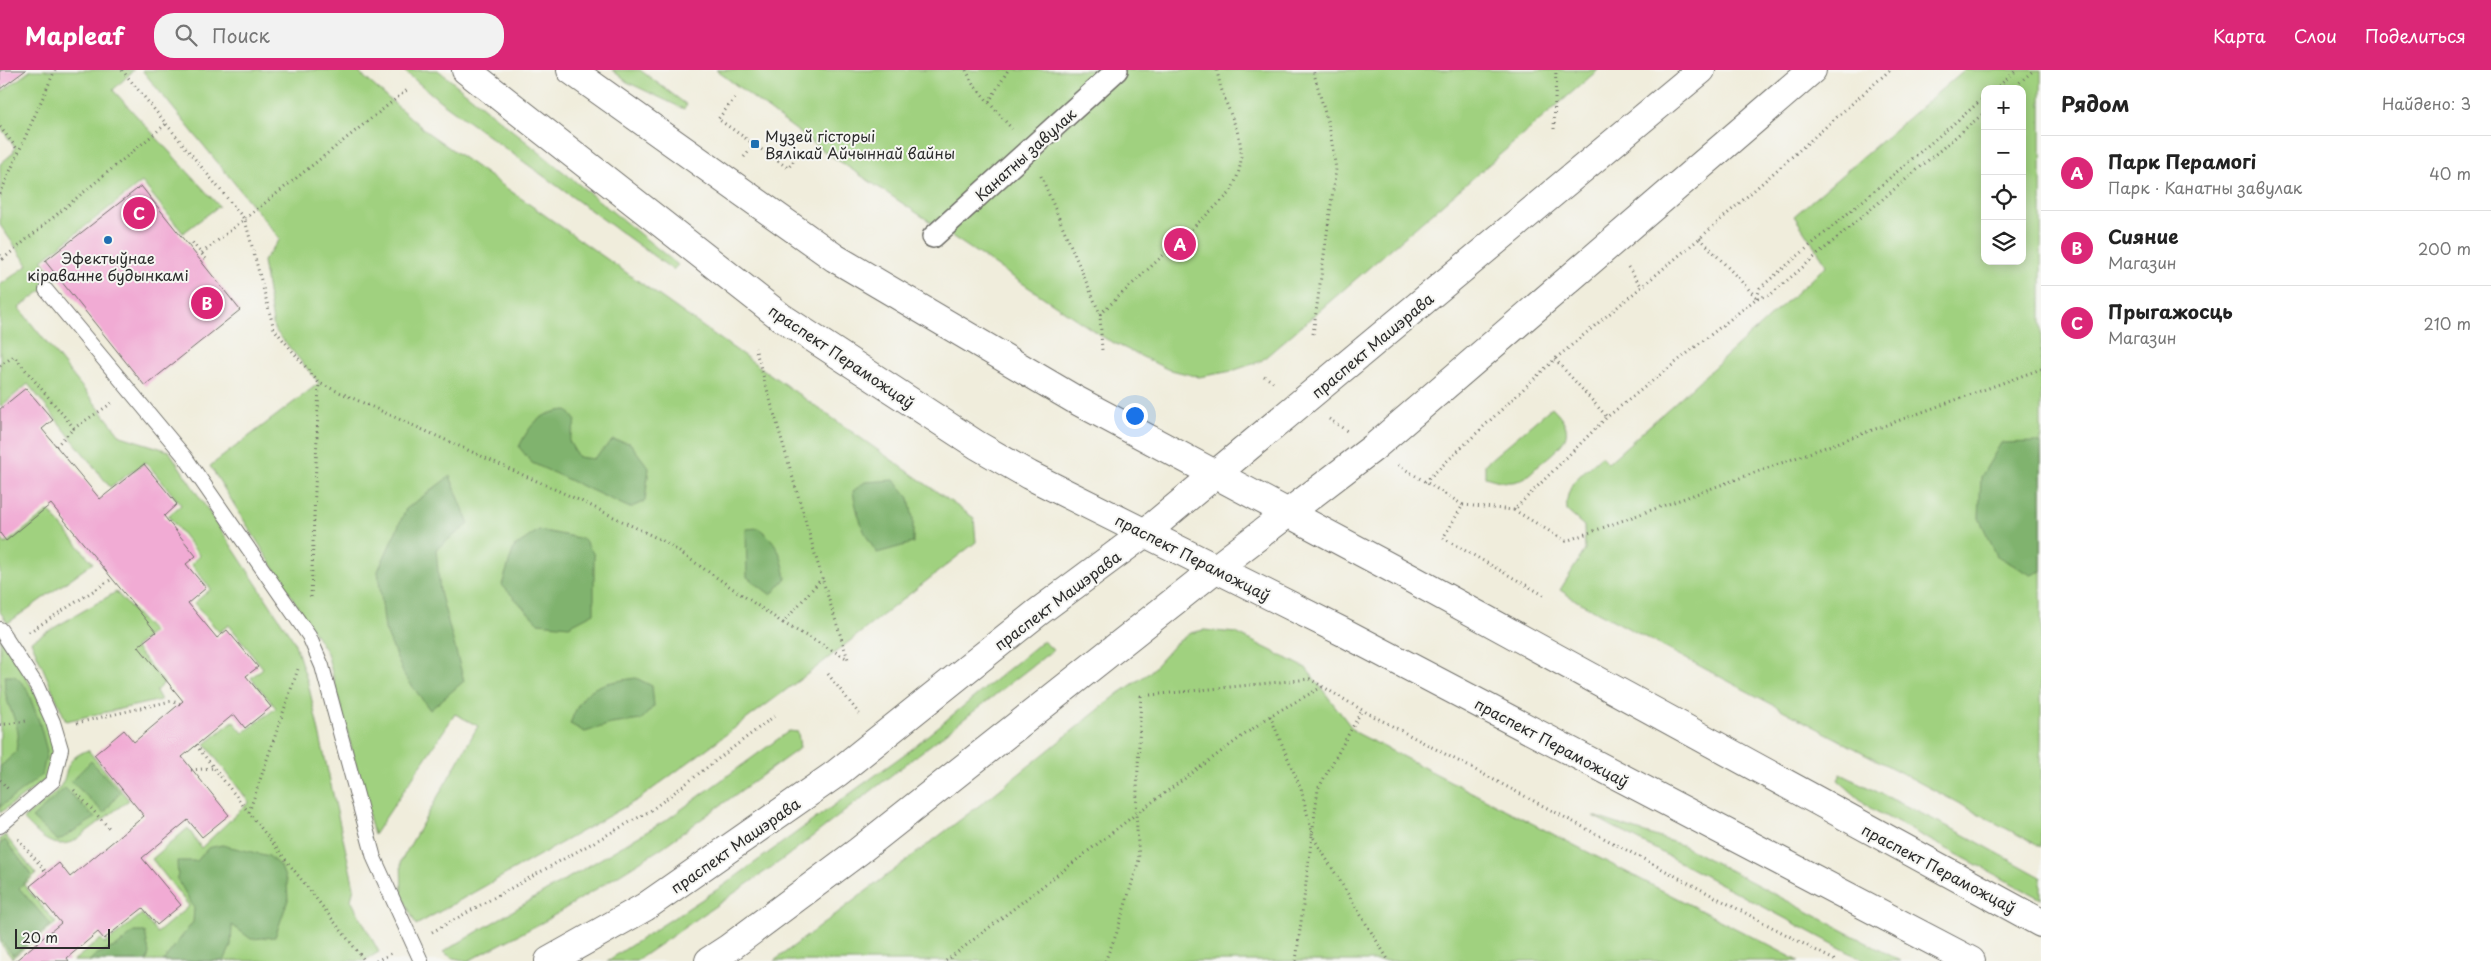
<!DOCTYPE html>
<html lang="ru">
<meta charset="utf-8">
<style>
:root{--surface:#fff;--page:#f2f2f2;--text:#222;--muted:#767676;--line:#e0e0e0;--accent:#db2777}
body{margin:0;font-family:"Playpen Sans",sans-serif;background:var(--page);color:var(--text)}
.controls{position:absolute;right:15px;top:15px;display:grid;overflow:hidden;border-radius:10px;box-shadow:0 2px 12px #0003}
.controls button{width:45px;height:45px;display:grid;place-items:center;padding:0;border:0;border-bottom:1px solid var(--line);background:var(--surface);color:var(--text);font:25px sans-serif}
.scale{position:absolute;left:15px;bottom:12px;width:95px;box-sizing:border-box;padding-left:5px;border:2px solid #2b2b2b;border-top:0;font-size:14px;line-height:18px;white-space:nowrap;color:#2b2b2b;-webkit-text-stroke:4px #f6f6f2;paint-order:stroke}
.you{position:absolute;left:1134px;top:345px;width:18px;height:18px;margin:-12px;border:4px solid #fff;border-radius:50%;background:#1a73e8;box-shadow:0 0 0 8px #1a73e833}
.badge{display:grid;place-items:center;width:32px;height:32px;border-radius:50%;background:var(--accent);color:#fff;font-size:16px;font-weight:700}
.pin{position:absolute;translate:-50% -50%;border:2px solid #fff;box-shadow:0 1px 5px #0006}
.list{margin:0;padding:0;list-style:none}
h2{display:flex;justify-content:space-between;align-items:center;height:65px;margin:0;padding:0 20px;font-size:21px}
h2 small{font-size:16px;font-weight:400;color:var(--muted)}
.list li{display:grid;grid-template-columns:32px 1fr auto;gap:15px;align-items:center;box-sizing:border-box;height:75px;padding:0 20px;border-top:1px solid var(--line)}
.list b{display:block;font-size:19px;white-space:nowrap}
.list p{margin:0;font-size:16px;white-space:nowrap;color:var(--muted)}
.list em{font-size:16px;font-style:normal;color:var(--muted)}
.icon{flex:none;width:28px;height:28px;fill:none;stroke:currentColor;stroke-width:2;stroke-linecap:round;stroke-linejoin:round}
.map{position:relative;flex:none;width:2041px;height:891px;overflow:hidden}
header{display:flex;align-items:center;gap:30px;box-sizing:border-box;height:70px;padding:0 25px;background:var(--accent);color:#fff}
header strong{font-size:24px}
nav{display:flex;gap:28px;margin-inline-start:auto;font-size:18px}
.search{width:350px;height:45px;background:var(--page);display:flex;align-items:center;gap:12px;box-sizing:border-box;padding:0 18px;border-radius:20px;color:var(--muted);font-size:19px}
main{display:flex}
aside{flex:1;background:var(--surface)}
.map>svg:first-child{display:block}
</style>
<header>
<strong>Mapleaf</strong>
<div class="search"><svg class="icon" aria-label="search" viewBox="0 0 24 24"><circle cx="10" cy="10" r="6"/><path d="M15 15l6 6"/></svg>Поиск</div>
<nav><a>Карта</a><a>Слои</a><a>Поделиться</a></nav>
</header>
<main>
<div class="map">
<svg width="2041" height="891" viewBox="0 0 2041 891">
<rect width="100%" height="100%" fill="#f6f6f2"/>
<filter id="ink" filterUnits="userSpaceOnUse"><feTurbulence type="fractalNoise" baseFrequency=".02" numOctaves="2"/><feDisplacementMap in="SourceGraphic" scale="10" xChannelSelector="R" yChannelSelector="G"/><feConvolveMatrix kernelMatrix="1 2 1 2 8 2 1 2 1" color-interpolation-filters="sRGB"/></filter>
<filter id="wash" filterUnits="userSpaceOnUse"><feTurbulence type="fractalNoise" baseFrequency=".0096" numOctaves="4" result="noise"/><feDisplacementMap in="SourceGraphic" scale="20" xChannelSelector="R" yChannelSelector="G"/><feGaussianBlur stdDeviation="1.12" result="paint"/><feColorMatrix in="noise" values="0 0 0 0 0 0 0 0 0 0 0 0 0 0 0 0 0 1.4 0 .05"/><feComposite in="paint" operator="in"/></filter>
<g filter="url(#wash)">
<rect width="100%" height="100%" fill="#f0eddc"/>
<g fill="#a0d17f" stroke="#667e55" fill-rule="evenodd">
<polygon points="31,0 134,0 113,20 219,136 183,163 142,112 42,190 57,209 19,238 121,366 169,381 294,571 308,613 354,817 351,830 379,882 364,891 73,891 101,869 105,874 142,844 157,863 189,836 152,789 188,758 201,778 249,732 205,674 233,651 243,663 276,638 251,608 263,598 229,555 219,562 194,533 211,519 191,494 200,486 168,446 181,435 146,392 110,417 28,314 0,337 0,215 28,195 0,155 0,94 13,83 15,77 0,57 0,23"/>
<polygon points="142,0 356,0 427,62 974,448 976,472 813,600 639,729 416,855 402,825 401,791 478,656 455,644 374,765 327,583 210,396 319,313 274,259 263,191 280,169"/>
<polygon points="403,0 438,0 678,195 673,200 440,31"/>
<polygon points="612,0 640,0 687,35 684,39 627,12"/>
<polygon points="716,0 1598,0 1261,291 1232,301 1199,307 1167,299 1106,269 821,79"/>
<path d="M1964 0H2041V777L1577 531 1560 520 1585 480 1584 456 1567 441C1564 413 1583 404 1601 386L1608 393 1827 195 1794 146ZM1985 19H2022V191H1985Z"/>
<path d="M1552 337C1579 363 1564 374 1541 393 1535 398 1528 407 1520 410 1509 415 1496 410 1485 407V394Z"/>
<polygon points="49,441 93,493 8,553 0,542 0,467 5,474"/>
<polygon points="116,522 153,562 135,577 164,613 156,621 161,630 66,651 31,571"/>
<polygon points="1204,560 1236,563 1306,598 1355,662 1799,891 774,891 989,728 1118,624 1149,603 1175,574 1190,563"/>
<path d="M0 568C19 597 55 645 53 681 52 690 50 699 48 708L0 743Z"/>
<polygon points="1043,571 1053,580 782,790 636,891 607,891 724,815 906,683"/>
<polygon points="789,661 798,662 800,678 660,779 545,851 468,891 453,888 443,882 668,749"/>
<path d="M88 680 129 730 74 771C50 781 39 764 23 749 34 739 49 730 59 718 71 703 60 691 88 680Z"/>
<polygon points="1841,704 1963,764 2041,807 2041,829 1870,738 1838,710"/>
<polygon points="1593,746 1682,775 1901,891 1865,891"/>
<polygon points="5,765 36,804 24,815 56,853 12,888 0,873 0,769"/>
</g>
<g fill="#80b36e" stroke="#566f4c">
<path d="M567 340 576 351 569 371 578 387 593 389 613 370 630 373 649 398 645 431 630 438 532 393 519 377C530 354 540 342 567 340Z"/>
<polygon points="2037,372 2041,374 2041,501 2031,505 1997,486 1979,448 1981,407 2001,373"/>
<polygon points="450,406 469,454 436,479 440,522 464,611 430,640 404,605 385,559 378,501 406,439"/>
<path d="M894 410 909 428 913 449V473L877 483C863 464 857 445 853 421L865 412Z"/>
<path d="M758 458C778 471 782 487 786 508L771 525 747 507 746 459Z"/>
<polygon points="539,460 584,469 594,485 594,543 569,556 538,553 502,515 514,477"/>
<path d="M5 606H15L26 617 39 651 47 681 42 705 0 737V697L16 682C16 676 19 668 18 662 14 641 2 630 5 606Z"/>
<path d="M636 608 652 616 654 636 641 650 611 654 585 662 570 654C584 615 597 614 636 608Z"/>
<polygon points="91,691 120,722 104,743 71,711"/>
<polygon points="65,718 95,748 58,771 32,748"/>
<polygon points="5,770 32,805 19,818 51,855 13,885 0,869 0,774"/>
<polygon points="222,775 269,786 281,797 287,812 288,830 275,867 251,869 232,855 231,876 224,891 163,891 193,852 194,838 178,810 177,791 197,791 208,778"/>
<polygon points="134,862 145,862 149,883 147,891 89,891 97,884 117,876"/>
</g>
<g id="blocks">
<g fill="#f1abd4">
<polygon points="0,0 26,0 0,19"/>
<polygon points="141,116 240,240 145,316 45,191"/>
<polygon points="26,318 53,350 42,359 100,429 144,394 177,434 164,446 196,486 186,494 206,518 188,533 217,568 227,560 258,597 246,606 271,637 245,658 234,644 182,687 229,745 202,767 188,750 142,788 181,835 157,855 143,838 104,869 98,862 67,888 69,891 15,891 61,853 30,816 59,793 70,807 144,746 94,685 124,660 134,672 183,631 138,576 156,562 51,434 6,471 0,463 0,339"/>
</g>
</g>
</g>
<g filter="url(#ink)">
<use href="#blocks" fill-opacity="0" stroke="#706f69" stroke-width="1"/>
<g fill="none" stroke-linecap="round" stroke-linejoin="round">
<g stroke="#706f69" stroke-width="16">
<g id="service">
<polyline points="46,220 185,387 309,566 322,596 374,788 421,891"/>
<polyline points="0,559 37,616 53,652 61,679 53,711 0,756"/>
</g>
</g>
<g stroke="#706f69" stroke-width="24">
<polyline id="pedestrian" points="933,167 1117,0"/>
</g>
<g stroke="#706f69" stroke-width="30">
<g id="primary">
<polyline points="466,0 781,247 977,375 1029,405 1347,564 1971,891"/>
<polyline points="571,0 835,188 1074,329 1410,508 2041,853"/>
<polyline points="549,891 645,837 837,703 1037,543 1146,462 1701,0"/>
<polyline points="709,891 729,878 859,781 1215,499 1373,378 1812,0"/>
</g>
</g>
<g stroke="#706f69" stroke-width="3" stroke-dasharray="1 4" stroke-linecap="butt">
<polyline points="122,0 245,150 274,259 319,313 581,431 665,472 783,553 822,508 755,278"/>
<polyline points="966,0 973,14 1012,59"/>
<polyline points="1995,19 2017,0"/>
<polyline points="2012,19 2034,0"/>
<polyline points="735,28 718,49 788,98 803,79"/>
<polyline points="989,32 1008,0"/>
<polyline points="0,57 18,80"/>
<polyline points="1554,59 1556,0"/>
<polyline points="744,87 755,74"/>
<polyline points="1041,106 1100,244 1102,281"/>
<polyline points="0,124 55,0"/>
<polyline points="1700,168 1757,228"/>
<polyline points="189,175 192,172 206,189 202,192"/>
<polyline points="202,183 407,20"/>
<polyline points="0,185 3,189 0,191"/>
<polyline points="3,189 166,54"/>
<polyline points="1628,197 1642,217"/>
<polyline points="1757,228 1760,218 1985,27"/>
<path d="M1100 244 1229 124C1259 72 1225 51 1217 0"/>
<polyline points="1313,264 1336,99 1330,61 1313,0"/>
<polyline points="1555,289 1607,347"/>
<polyline points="0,296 14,286 74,358 112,333"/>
<polyline points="1264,306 1276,314"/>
<polyline points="1329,349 1347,361"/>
<polyline points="56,376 74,358"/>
<polyline points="1398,395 1463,435 1443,468 1547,527"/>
<polyline points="1425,412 1555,289 1700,168 1890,0"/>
<polyline points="1463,435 1514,440 1607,347 1757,228 1770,225 1985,42"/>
<polyline points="1514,440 1566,471 2041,299"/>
<polyline points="311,527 319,313"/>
<polyline points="783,553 848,589 822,508"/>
<polyline points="29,562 112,509"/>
<polyline points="828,604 860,645"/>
<polyline points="1270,646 1301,719 1313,767 1389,891"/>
<polyline points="77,653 171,631 181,634"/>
<polyline points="0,655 26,651"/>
<polyline points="196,675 365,891"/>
<polyline points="191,700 214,698"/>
<polyline points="0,710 8,719"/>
<polyline points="74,720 110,759"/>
<polyline points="249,742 298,599"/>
<polyline points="18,769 47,803"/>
<polyline points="432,862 650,741 777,644"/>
<polyline points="376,891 391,884"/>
<polyline points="946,891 1136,744 1270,646 1322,617"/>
<polyline points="1105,891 1116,865 1139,790 1136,744 1141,626 1310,609 1362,640 1836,891"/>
<polyline points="1296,891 1318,719 1362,640"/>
</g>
<use href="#service" stroke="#fff" stroke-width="14"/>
<use href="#pedestrian" stroke="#fff" stroke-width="21"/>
<use href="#primary" stroke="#fff" stroke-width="28"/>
</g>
</g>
<g fill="#1f6fb2" stroke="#f6f6f2" stroke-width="2">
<rect x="750" y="69" width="10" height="10" rx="2.5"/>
<circle cx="108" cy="170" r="5"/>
</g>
<g text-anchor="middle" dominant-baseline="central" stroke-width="4" stroke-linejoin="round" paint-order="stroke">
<g font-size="15" fill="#2b2b2b" stroke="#f6f6f2" text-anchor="start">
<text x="765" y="65">Музей гісторыі<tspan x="765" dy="17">Вялікай Айчыннай вайны</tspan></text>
<text x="108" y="187" text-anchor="middle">Эфектыўнае<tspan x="108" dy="17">кіраванне будынкамі</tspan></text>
</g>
<g font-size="15" fill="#2b2b2b" stroke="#f6f6f2">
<text transform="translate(1025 84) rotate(-42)">Канатны завулак</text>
<text transform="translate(1372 275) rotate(-40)">праспект Машэрава</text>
<text transform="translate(842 286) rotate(34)">праспект Пераможцаў</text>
<text transform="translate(1193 487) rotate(27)">праспект Пераможцаў</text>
<text transform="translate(1057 530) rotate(-37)">праспект Машэрава</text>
<text transform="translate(1552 672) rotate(28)">праспект Пераможцаў</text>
<text transform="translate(735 775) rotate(-35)">праспект Машэрава</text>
<text transform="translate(1939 798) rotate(28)">праспект Пераможцаў</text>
</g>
</g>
</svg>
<div class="controls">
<button>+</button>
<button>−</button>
<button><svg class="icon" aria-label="locate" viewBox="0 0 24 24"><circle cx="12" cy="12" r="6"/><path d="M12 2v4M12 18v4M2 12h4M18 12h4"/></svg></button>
<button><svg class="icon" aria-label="layers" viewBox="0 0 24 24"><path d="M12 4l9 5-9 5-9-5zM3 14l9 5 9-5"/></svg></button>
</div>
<div class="scale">20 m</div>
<div class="you"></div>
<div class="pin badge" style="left:1180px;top:174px">A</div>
<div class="pin badge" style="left:207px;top:233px">B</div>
<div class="pin badge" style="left:139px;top:143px">C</div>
</div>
<aside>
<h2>Рядом<small>Найдено: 3</small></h2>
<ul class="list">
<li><span class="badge">A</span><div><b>Парк Перамогі</b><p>Парк · Канатны завулак</p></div><em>40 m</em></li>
<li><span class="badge">B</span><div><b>Сияние</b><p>Магазин</p></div><em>200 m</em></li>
<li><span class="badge">C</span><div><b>Прыгажосць</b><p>Магазин</p></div><em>210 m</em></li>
</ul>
</aside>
</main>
